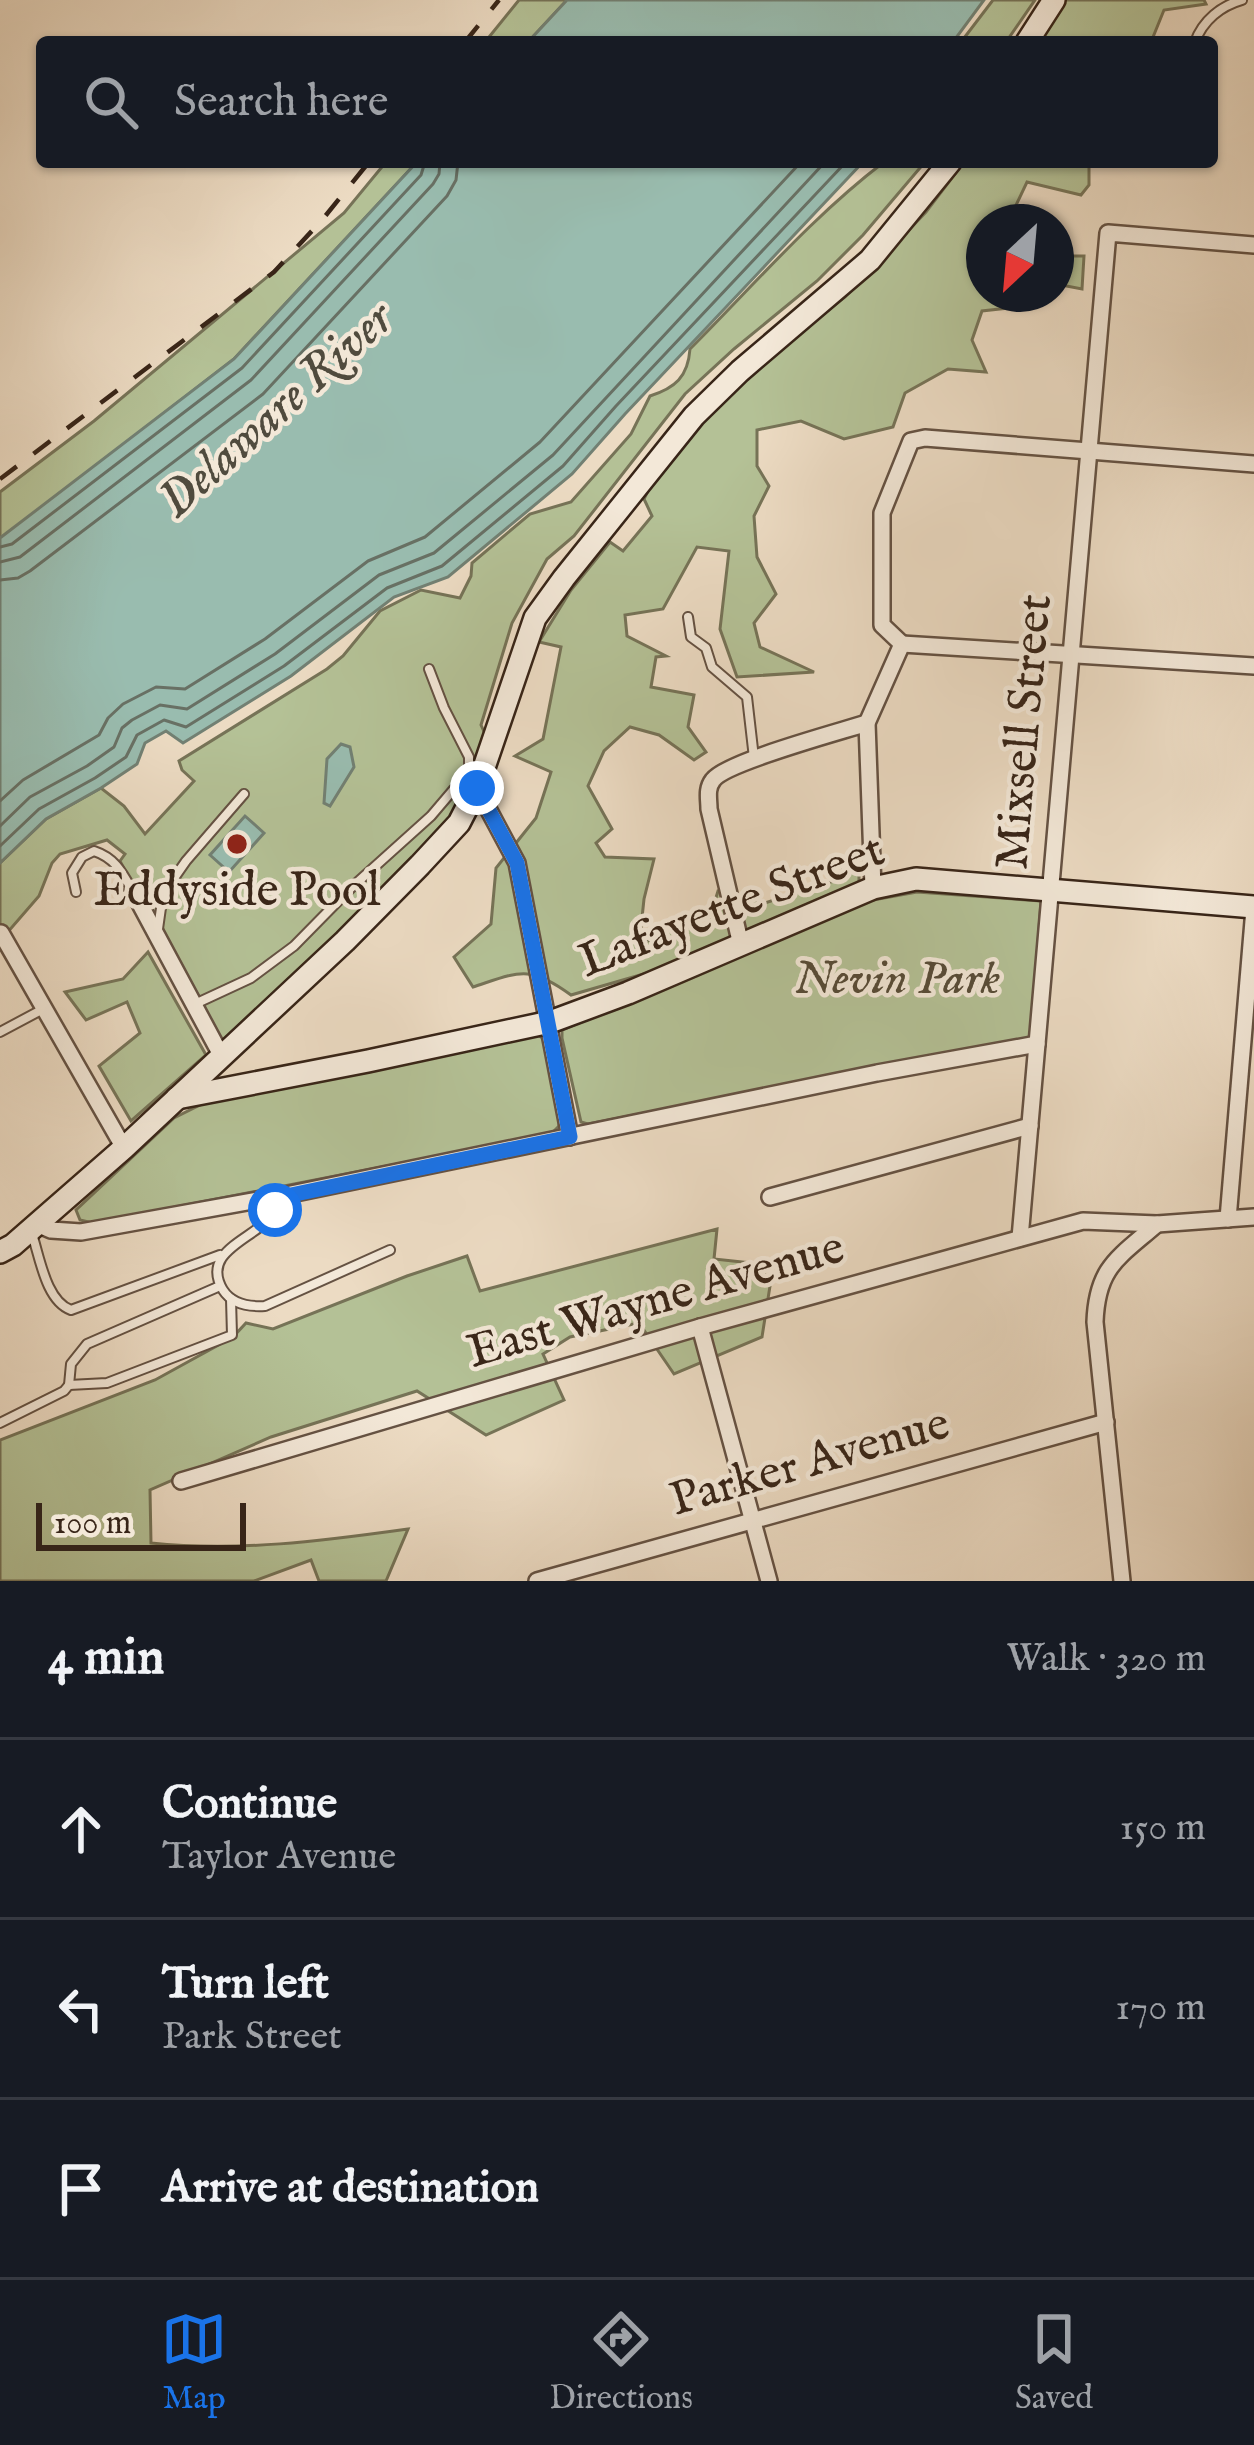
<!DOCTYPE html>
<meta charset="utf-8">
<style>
:root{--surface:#171b24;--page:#242831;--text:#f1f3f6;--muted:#9ea1a6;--line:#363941;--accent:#1a73e8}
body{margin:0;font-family:"IM FELL English",serif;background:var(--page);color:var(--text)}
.compass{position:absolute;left:966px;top:204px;width:108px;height:108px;border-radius:50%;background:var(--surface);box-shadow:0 3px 9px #0004;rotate:206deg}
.scale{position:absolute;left:36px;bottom:30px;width:210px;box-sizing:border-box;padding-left:12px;border:6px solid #382518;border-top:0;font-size:33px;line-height:42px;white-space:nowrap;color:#382518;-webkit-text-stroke:9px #f3e8d8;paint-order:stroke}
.stop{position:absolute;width:36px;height:36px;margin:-27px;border:9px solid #1a73e8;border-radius:50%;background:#fff}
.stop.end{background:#1a73e8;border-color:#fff;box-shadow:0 3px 12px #0008}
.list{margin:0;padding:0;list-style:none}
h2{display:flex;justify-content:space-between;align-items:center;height:156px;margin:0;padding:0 48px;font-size:51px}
h2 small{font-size:39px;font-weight:400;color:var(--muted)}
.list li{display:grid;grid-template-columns:78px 1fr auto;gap:36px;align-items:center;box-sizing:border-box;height:180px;padding:0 48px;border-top:3px solid var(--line)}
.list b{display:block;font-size:45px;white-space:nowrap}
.list p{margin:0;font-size:39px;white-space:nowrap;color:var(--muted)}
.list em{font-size:39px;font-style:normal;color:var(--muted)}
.icon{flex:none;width:66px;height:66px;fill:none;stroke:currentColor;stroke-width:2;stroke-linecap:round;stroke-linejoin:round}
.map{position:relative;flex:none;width:1254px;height:1581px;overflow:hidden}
.search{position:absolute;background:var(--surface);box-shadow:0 3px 9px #0004;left:36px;right:36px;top:36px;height:132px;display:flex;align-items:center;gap:30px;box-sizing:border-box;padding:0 42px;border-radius:12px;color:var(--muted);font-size:45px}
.sheet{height:696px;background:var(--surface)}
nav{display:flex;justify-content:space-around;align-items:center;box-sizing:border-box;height:168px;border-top:3px solid var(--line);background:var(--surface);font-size:33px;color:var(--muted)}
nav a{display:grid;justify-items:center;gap:6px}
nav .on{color:var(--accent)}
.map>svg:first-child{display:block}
</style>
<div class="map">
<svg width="1254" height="1581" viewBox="0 0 1254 1581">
<rect width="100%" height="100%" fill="#ecdbc3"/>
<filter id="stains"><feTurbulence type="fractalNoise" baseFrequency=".00167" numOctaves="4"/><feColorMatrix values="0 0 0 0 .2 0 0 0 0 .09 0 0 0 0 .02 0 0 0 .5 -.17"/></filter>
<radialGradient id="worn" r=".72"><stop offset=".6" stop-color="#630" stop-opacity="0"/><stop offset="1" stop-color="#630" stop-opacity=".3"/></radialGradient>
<g fill="#b4c196" stroke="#767357" stroke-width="3">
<polygon points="519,0 567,0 528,42 485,42"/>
<polygon points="993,0 1035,0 1006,42 961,42"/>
<polygon points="1064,0 1204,0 1206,4 1164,10 1151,42 1039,42"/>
<polygon points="386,162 417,162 234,359 0,540 0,492 94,421 344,213"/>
<path d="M884 162H925L863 235 817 281 734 349 685 394 574 536 547 559 512 623 481 725 491 747 459 823 221 1055 120 861 125 854 107 840 60 854 52 863 39 896 0 941V863L46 819 101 788 124 806 145 834 194 781 182 770 179 761 327 669 343 656 380 611 421 590 460 598 471 576 472 563 530 514 571 502 631 434 650 396C675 388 688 377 690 349 753 286 813 216 884 162Z"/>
<path d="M964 162H1089V185L1081 195 1027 182 1008 222H984V294H1036L1028 306 982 311 972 340 986 372 948 369 905 393 893 427 844 439 801 421 757 430V466L769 486 754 516 757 557 776 594 754 623 760 647 814 672 737 677 720 629 729 551 697 547 663 609 625 615 627 636 666 656 656 657 651 687 694 695 688 727 706 752 694 760 659 735 630 727 604 751 588 786 612 829 596 843 605 857 654 859 644 899 639 946 678 924 707 927 718 891 765 903 840 879 847 855 859 865V886L815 908 715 944 654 971 571 995C529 964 519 972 473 987L454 957 491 924 496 868 536 818 551 772 515 756 543 739 561 647 539 642 571 590 610 542 623 551 652 516 644 499 659 468 733 386 845 297 926 212Z"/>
<polygon points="1056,256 1084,256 1082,289 1056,284"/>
<polygon points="917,892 1041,901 1031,1038 588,1124 581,1122 562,1038 562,1030 862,902"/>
<polygon points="148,952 206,1055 131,1121 99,1066 140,1033 127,1002 86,1020 65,992 123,979"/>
<polygon points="532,1031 544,1039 560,1118 559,1126 551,1134 93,1223 80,1220 76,1210 174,1118 202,1104"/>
<path d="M717 1229 714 1259 760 1264 770 1286 762 1337 674 1374 639 1323 570 1337 543 1354 564 1400 486 1435 417 1391 271 1437 150 1490 151 1543C238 1552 322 1541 408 1529L386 1581H319L311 1560 254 1581H0V1440L155 1380 233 1337 246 1323 273 1329 407 1276 467 1256 480 1291Z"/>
</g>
<g fill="#99bcaf" stroke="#728073" stroke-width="3">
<polygon points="567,0 984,0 953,42 528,42"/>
<polygon points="417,162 863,162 625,414 572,474 448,577 394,597 291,676 183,743 166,731 145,743 137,764 101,788 46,819 0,863 0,538 234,359"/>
<polygon points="341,744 350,747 354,767 330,806 324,803 327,759"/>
<polygon points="245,816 264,833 229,872 210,855"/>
</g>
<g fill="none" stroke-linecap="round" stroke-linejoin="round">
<g stroke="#687064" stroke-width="3">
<polyline points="0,547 12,544 242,368 421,175 425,162"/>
<polyline points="0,562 20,557 251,380 433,184 439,174 440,162"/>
<polyline points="0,580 18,578 30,571 263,394 447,196 456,180 458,162"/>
<polyline points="0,801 23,780 99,735 108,718 123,704 156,687 185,689 265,639 368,561 425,537 540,442 801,162"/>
<polyline points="0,826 30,797 87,766 114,747 122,728 132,720 160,705 187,709 275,654 379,575 434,553 553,455 825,162"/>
<polyline points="0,846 39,809 95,778 126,757 137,735 164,720 186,727 284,666 387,588 442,566 563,466 616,406 846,162"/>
</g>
<g stroke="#655243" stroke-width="12">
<g id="lane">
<path d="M1195 42C1203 20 1221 6 1242 0"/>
<polyline points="688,617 691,637 706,648 712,667 747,697 754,758"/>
<polyline points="429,669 444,708 469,757 469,777"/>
<path d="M76 892 72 873 82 857 94 851C115 858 122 872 132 890"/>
<polyline points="158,929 163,894 186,861 244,794"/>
<polyline points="195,1004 251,978 294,946 351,888 431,816 454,789 469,778"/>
<polyline points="0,1032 45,1008"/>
<path d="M285 1197C277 1207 271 1218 261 1226 240 1243 203 1257 223 1290 232 1304 249 1307 265 1306L390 1250"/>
<path d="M32 1234C40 1258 46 1301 71 1310L220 1255"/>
<polyline points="69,1385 71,1364 87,1344 220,1286"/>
<polyline points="0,1423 64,1391 69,1385 107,1383 232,1335 231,1299"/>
</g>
</g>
<g stroke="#655243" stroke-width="20">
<g id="street">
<polyline points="902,644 882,625 882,513 911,441 925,438 1254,464"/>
<polyline points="902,644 1254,666"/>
<polyline points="477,788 517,863 570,1137"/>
<polyline points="873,888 867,723 902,644"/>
<polyline points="133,891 221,1055"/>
<polyline points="1,933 124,1148"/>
<path d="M741 945 709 809C709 799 706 789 713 780 726 762 839 732 867 723"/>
<polyline points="770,1197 1030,1126"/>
<polyline points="1228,1219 1254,909"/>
<polyline points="37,1224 51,1230 81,1232 286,1195 877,1073 1037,1044"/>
<polyline points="1020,1238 1108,233 1254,245"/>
<polyline points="700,1327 769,1581"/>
<polyline points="181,1481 700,1327 1083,1221 1157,1224 1254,1217"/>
<polyline points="537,1581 1106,1422"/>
<path d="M1122 1581 1095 1322C1097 1267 1118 1258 1157 1224"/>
</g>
</g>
<g stroke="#382518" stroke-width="26">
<g id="secondary">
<polyline points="1027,42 1054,0"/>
<polyline points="177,1098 368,1061 550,1022 628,993 873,888 916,879 1254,907"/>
<polyline points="0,1252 13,1245 124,1148 345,941 420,865 459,823 477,788 535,618 564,578 694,416 740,371 870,260 950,162"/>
</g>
</g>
<use href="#lane" stroke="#f3e8d8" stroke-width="8"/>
<use href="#street" stroke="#f3e8d8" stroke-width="15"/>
<use href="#secondary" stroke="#f3e8d8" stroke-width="21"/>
<g stroke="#382518" stroke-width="4.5" stroke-dasharray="21 21" stroke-linecap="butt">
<polyline points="465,42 499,0"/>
<polyline points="0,479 274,272 322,220 369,162"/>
</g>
</g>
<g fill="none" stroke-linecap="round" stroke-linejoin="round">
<polyline stroke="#1a73e8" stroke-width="15" points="275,1210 286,1196 570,1137 517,863 477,788"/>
</g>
<circle fill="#8f2418" stroke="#f3e8d8" stroke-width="4.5" cx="237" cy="844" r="12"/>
<g text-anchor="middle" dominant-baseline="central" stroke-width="9" stroke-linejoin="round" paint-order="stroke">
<g font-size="48" fill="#382518" stroke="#f3e8d8">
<text transform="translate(1025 732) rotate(-85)">Mixsell Street</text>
<text transform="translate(732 907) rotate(-21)">Lafayette Street</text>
<text transform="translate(656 1301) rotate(-16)">East Wayne Avenue</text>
<text transform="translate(810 1463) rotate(-16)">Parker Avenue</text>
</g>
<g font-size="48" fill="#382518" stroke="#f3e8d8">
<text x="237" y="892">Eddyside Pool</text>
</g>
<g font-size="48" font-style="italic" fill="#574c38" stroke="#f3e8d8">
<text x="897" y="980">Nevin Park</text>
</g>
<g font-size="51" font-style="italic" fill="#504b3e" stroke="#f3e8d8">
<text transform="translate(277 411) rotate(-42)">Delaware River</text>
</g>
</g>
<rect width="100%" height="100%" filter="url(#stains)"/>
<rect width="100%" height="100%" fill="url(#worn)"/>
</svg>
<svg class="compass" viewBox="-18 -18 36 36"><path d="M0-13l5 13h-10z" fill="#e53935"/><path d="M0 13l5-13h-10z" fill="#9ea1a6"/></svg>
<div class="scale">100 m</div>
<div class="stop" style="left:275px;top:1210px"></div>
<div class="stop end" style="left:477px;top:788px"></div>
<div class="search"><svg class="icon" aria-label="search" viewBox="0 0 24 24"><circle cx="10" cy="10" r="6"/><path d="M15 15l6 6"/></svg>Search here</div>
</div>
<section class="sheet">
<h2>4 min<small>Walk · 320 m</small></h2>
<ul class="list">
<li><svg class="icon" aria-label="ahead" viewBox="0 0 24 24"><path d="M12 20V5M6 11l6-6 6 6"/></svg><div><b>Continue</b><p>Taylor Avenue</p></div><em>150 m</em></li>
<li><svg class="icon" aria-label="left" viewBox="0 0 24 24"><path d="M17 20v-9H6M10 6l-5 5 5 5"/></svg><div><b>Turn left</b><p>Park Street</p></div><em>170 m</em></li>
<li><svg class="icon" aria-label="arrive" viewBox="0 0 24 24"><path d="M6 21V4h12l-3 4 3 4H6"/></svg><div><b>Arrive at destination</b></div></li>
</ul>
</section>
<nav>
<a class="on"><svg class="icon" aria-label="map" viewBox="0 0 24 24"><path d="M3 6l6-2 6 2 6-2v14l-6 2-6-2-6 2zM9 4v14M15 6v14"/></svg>Map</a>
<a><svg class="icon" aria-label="directions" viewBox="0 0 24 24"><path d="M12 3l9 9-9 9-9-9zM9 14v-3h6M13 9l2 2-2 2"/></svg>Directions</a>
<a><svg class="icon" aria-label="saved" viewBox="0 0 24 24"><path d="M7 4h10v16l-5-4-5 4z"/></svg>Saved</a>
</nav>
